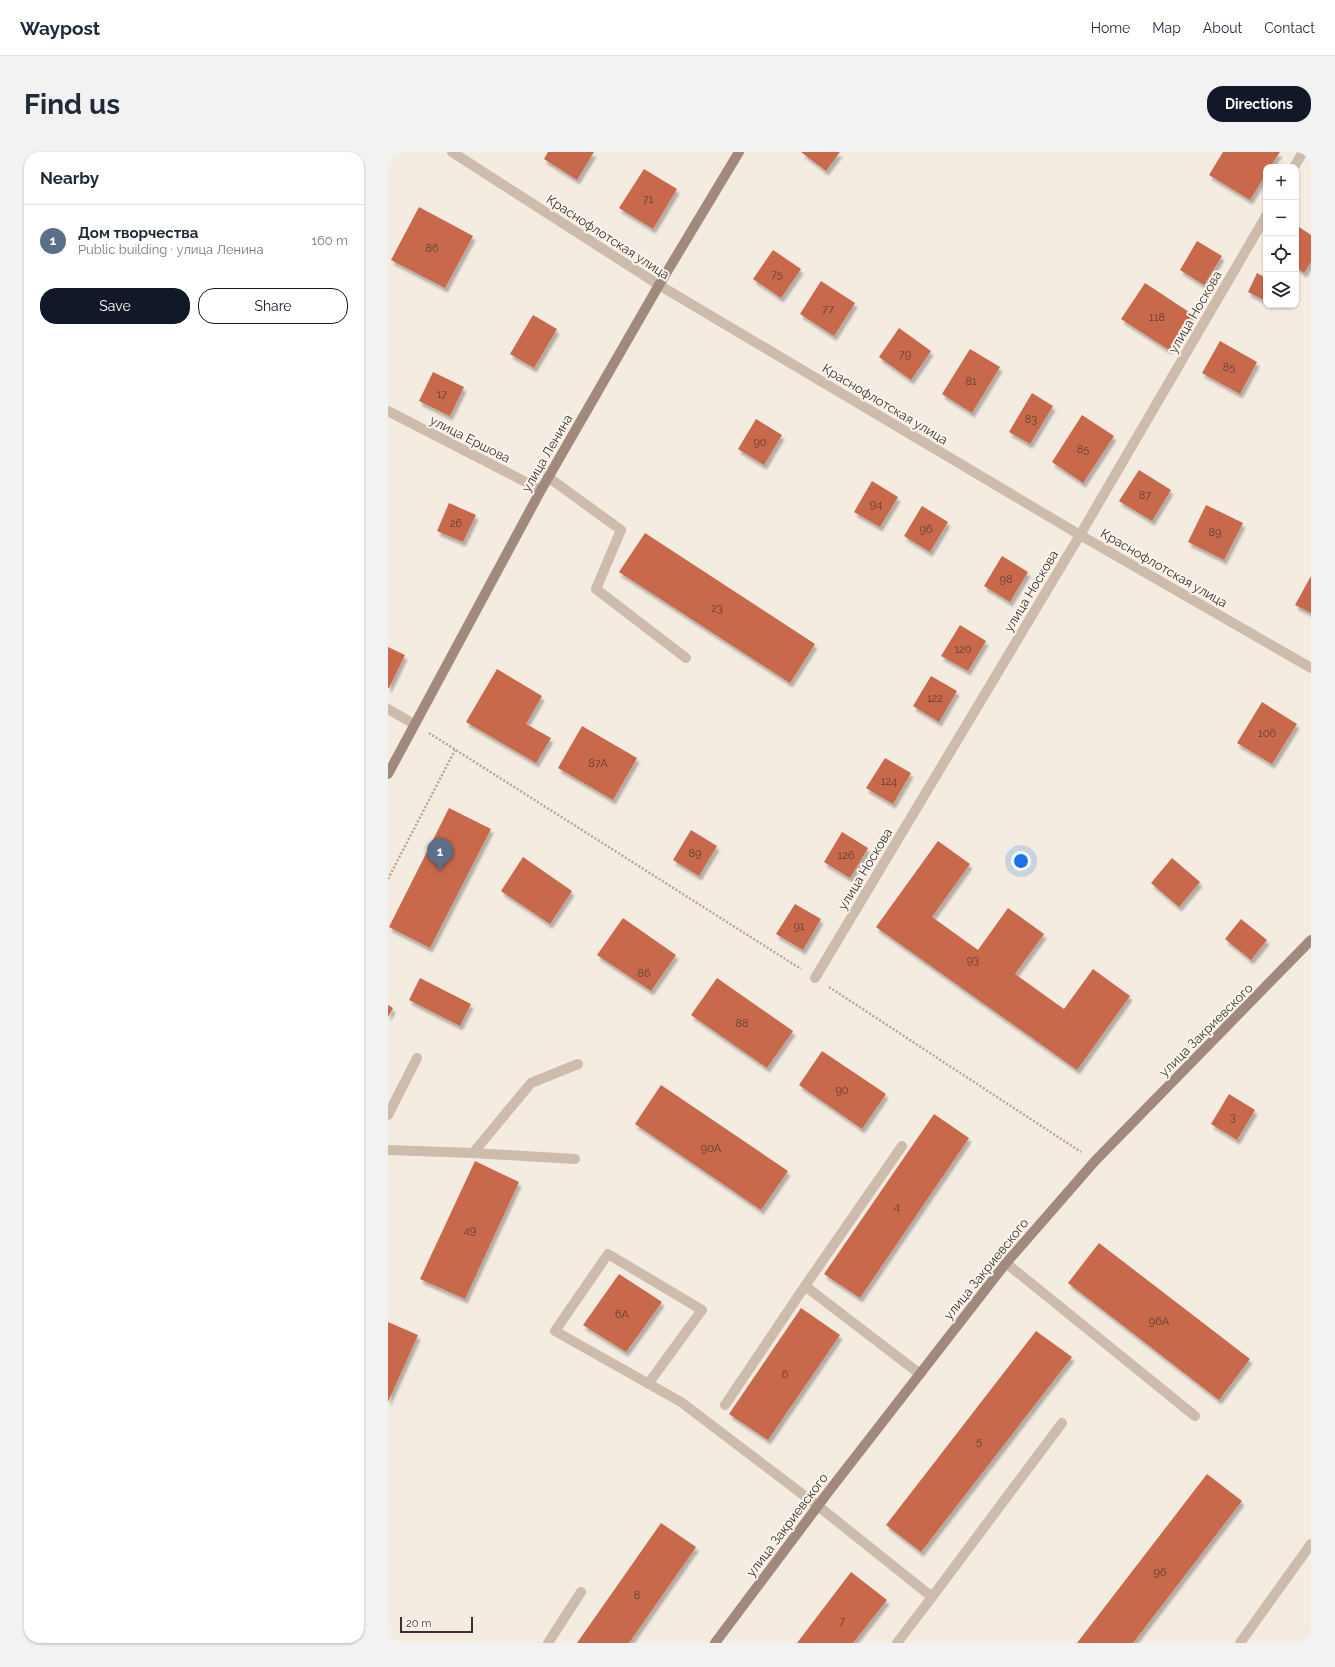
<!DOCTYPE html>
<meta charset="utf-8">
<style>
:root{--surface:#fff;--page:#f2f2f3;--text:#1f2937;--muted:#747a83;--line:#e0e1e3;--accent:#111827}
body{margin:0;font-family:Raleway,sans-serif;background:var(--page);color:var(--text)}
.controls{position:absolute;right:12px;top:12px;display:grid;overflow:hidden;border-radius:8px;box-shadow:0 1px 3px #0004}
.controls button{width:36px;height:36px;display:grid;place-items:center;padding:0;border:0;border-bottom:1px solid var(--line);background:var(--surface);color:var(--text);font:20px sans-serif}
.scale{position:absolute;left:12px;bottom:10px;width:73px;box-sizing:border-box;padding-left:4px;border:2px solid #3b302b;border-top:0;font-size:11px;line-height:14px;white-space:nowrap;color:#3b302b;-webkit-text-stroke:3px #fbf5ee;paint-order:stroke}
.you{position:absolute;left:633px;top:709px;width:14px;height:14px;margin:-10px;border:3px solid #fff;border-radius:50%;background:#1a73e8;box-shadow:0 0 0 6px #1a73e833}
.badge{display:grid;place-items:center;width:26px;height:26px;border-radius:50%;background:var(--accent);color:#fff;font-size:13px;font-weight:700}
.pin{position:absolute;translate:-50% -33px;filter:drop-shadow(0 1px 2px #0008)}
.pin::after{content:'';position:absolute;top:21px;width:14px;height:12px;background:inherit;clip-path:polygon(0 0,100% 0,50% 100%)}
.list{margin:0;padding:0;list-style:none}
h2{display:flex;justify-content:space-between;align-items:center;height:52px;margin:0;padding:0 16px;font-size:17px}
h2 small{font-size:13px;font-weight:400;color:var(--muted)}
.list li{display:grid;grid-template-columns:26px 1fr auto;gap:12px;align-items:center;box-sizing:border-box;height:72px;padding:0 16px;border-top:1px solid var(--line)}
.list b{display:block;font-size:15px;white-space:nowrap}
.list p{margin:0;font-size:13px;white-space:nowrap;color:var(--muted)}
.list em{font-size:13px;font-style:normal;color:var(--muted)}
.actions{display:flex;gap:8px;padding:12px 16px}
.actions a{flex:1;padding:9px 0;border:1px solid var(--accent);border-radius:16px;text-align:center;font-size:14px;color:var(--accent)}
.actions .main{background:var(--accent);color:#fff}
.icon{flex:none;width:22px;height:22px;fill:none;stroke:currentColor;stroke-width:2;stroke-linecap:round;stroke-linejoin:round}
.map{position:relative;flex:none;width:923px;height:1491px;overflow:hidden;border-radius:16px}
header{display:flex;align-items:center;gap:24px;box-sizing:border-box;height:56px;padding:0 20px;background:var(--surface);border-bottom:1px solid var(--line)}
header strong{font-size:19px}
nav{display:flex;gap:22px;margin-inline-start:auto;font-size:14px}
.intro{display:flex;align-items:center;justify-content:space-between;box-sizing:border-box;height:96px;padding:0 24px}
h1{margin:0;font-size:28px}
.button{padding:10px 18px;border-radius:16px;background:var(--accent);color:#fff;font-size:14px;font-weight:700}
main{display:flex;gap:24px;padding:0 24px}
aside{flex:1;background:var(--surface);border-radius:16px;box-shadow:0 1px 3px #0004}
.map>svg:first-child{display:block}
</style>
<header>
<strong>Waypost</strong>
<nav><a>Home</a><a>Map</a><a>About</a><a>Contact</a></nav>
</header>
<div class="intro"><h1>Find us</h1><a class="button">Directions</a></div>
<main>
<aside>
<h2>Nearby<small></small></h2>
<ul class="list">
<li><span class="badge" style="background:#5c6f8a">1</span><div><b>Дом творчества</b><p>Public building · улица Ленина</p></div><em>160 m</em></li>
</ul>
<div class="actions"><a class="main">Save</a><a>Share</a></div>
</aside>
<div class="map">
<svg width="923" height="1491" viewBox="0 0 923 1491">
<defs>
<filter id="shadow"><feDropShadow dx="2.5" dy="4.5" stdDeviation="1" flood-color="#0004"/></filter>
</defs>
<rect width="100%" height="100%" fill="#f4ebe1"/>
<g fill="#c8694b" filter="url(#shadow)">
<polygon points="160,0 206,0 189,28 156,7"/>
<polygon points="413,0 452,0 438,19"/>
<polygon points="835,0 892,0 882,15 878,15 878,22 862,48 821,23"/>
<polygon points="256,17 289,37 265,77 231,56"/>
<polygon points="31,55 85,84 57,136 3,108"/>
<polygon points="908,73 923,83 923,110 916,121 908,115"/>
<polygon points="809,89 834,104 816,133 792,118"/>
<polygon points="385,98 413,117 393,146 365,127"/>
<polygon points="869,121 878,126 878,149 860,140"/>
<polygon points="433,129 467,151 446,184 412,162"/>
<polygon points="757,131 804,162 781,198 733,167"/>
<polygon points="145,163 169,177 146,216 122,202"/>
<polygon points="511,176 543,199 523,228 491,205"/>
<polygon points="832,189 869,210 852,242 814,221"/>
<polygon points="582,197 612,215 584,261 554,242"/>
<polygon points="45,220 76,235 62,264 31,249"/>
<polygon points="644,241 665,254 642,292 621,280"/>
<polygon points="694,263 726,284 695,331 664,310"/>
<polygon points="368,267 394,283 376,313 350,297"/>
<polygon points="751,318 783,338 764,369 731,349"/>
<polygon points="484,329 510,345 492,375 466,360"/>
<polygon points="61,351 88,363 75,390 49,379"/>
<polygon points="818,353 855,371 836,408 800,390"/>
<polygon points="534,354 560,370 542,400 516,384"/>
<polygon points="257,381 427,492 402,531 231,420"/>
<polygon points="614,404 640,420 622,450 596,434"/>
<polygon points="923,424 923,461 907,453"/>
<polygon points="572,473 598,489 580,519 553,504"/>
<polygon points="0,495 17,503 1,536 0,536"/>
<polygon points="109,517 154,544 138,572 163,586 148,611 78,570"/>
<polygon points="543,524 569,539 551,570 525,554"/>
<polygon points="874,550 909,572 884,612 849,591"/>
<polygon points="194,574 249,606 225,648 170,616"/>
<polygon points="497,606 523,621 505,652 478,636"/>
<polygon points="61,656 103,677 42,796 1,775"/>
<polygon points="303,678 329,694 311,724 285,708"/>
<polygon points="454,680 480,696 462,726 436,710"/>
<polygon points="550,689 582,712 544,765 590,798 620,756 656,782 627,822 676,857 705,817 742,844 689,918 488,775"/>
<polygon points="135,705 184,739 162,772 113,739"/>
<polygon points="784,706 812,730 791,755 763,731"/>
<polygon points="407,752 433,767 415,798 388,782"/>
<polygon points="235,766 288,803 263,839 209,803"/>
<polygon points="853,767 879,788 863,808 837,787"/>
<polygon points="32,826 83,852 72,874 21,848"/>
<polygon points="329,826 405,879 379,916 303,863"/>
<polygon points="0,853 5,856 0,865"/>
<polygon points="434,899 498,942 474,977 411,933"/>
<polygon points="273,933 400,1019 373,1058 247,972"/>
<polygon points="841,942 867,958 849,988 823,972"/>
<polygon points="546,962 581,986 472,1146 436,1122"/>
<polygon points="87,1009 131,1030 77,1147 32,1127"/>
<polygon points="711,1091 862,1207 831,1248 680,1131"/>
<polygon points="231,1122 274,1150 238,1200 195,1173"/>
<polygon points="413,1156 452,1183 380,1288 341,1262"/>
<polygon points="0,1170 30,1183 0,1250"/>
<polygon points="648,1179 684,1205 533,1400 498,1373"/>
<polygon points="819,1322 854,1349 745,1491 689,1491"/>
<polygon points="273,1371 308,1395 241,1491 189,1491"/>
<polygon points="463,1420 499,1448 465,1491 409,1491"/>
</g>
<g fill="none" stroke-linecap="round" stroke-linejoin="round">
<g stroke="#b9a596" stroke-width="2.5" stroke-dasharray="2 2" stroke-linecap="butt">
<polyline points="41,581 413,817"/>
<polyline points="0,727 67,598"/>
<polyline points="441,835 693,1000"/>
</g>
<g stroke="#cdbbac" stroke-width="10">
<polyline points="160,325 233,378 208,437 298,506"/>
<polyline points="0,963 29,906"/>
<polyline points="514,994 417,1134 532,1222"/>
<polyline points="0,998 85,1001 143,931 190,912"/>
<polyline points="85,1001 187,1007"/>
<polyline points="618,1111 807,1264"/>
<polyline points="260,1232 314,1158 220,1102 167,1179 293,1250 430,1354 544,1445 509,1491"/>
<polyline points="337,1253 417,1134"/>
<polyline points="544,1445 674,1271"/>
<polyline points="160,1491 193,1440"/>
<polyline points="852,1491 923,1392"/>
</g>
<g stroke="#cdbbac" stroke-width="10">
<polyline points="906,15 915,0"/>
<polyline points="0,259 153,338"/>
<polyline points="0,557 26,572"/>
<polyline points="427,826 692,383 878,64"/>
</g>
<polyline stroke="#cdbbac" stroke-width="10" points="64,0 271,133 692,383 923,516"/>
<g stroke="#a18a7d" stroke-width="10">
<polyline points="0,622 153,338 271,133 351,0"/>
<polyline points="327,1491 441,1339 618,1111 707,1009 923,788"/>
</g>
</g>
<g text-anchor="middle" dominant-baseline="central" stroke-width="4" stroke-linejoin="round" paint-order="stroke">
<g font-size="11" fill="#5e3e33">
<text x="260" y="47">71</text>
<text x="44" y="96">86</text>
<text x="389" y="122">75</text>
<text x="440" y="157">77</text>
<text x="769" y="165">118</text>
<text x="517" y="202">79</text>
<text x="841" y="215">85</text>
<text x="583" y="229">81</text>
<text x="54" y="242">17</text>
<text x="643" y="267">83</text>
<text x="372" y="290">90</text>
<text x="695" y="297">85</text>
<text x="757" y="343">87</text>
<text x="488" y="352">94</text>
<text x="68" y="371">26</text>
<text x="538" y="377">96</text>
<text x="827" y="380">89</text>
<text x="618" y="427">98</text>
<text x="329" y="456">23</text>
<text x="575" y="497">120</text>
<text x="547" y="546">122</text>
<text x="879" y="581">106</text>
<text x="210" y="611">87А</text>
<text x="501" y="629">124</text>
<text x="307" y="701">89</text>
<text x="458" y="703">126</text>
<text x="411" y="774">91</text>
<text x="585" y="808">93</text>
<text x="256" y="821">86</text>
<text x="354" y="871">88</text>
<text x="454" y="938">90</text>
<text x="845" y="965">3</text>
<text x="323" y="996">90А</text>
<text x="509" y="1054">4</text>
<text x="82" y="1078">49</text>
<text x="234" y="1162">6А</text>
<text x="771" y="1169">96А</text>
<text x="397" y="1222">6</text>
<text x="591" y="1289">5</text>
<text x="772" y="1420">96</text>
<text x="249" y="1443">8</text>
<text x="454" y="1469">7</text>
</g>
<g font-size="13" fill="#3b302b" stroke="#fbf5ee">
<text transform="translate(220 85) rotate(33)">Краснофлотская улица</text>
<text transform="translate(807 160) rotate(-60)">улица Носкова</text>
<text transform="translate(497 252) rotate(31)">Краснофлотская улица</text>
<text transform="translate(82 287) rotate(27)">улица Ершова</text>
<text transform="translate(159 301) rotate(-60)">улица Ленина</text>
<text transform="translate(776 416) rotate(30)">Краснофлотская улица</text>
<text transform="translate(643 439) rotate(-59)">улица Носкова</text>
<text transform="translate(477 717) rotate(-59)">улица Носкова</text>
<text transform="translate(818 878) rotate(-45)">улица Закриевского</text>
<text transform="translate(598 1117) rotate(-51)">улица Закриевского</text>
<text transform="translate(399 1373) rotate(-53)">улица Закриевского</text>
</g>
</g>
</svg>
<div class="controls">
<button>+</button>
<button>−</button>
<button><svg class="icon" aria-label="locate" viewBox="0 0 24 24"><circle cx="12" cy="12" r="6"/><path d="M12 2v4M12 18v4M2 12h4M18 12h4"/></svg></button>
<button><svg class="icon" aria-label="layers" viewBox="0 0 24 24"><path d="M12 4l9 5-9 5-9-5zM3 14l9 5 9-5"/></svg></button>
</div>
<div class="scale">20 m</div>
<div class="you"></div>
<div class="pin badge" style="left:52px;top:719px;background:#5c6f8a">1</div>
</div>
</main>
